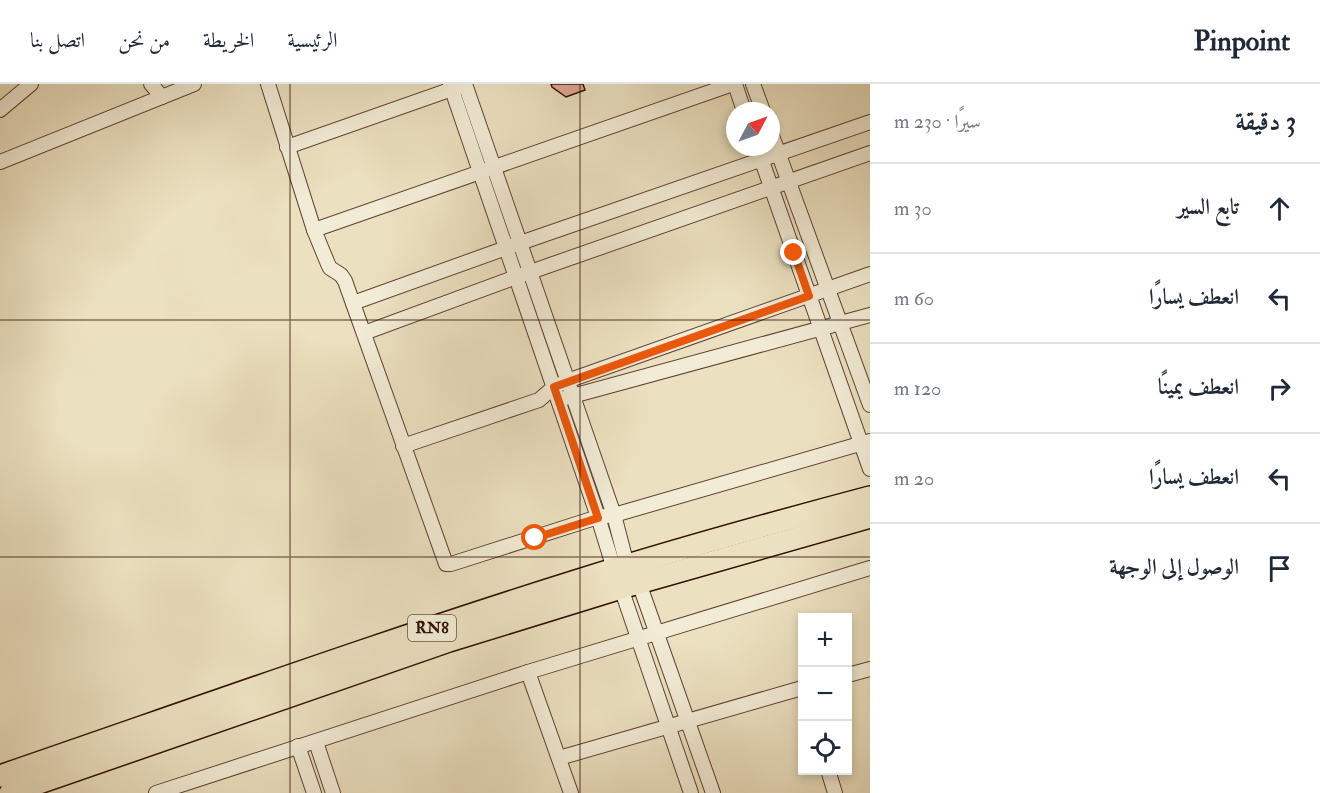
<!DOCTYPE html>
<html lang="ar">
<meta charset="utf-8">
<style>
:root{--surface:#fff;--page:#f2f2f3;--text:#1f2937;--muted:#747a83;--line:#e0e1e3}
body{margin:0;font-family:"IM FELL Double Pica",Amiri,serif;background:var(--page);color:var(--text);direction:rtl}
.controls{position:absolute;right:18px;bottom:18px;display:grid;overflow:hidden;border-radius:0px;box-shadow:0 3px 9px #0003}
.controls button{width:54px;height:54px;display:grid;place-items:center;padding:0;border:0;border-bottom:2px solid var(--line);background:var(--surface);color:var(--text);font:30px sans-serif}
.compass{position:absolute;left:726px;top:18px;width:54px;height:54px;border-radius:50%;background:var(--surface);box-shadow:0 3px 9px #0003;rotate:49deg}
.stop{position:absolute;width:18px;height:18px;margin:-14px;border:4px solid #ea580c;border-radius:50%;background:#fff}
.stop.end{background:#ea580c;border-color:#fff;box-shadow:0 2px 6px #0008}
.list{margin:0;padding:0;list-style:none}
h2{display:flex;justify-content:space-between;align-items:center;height:78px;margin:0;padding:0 24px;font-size:26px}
h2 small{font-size:20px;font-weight:400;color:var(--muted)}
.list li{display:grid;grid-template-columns:39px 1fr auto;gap:18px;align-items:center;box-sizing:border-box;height:90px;padding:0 24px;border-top:2px solid var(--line)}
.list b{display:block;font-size:22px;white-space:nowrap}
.list em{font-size:20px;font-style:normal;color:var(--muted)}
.icon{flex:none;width:33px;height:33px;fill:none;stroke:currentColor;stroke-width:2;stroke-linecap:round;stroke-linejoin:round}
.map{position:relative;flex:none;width:870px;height:709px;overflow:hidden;direction:ltr}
header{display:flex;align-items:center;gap:36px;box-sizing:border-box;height:84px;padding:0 30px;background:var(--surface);border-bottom:2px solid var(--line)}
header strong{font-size:28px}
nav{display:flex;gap:33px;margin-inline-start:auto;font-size:21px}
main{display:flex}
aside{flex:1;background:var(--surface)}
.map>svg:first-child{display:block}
</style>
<header>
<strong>Pinpoint</strong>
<nav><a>الرئيسية</a><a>الخريطة</a><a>من نحن</a><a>اتصل بنا</a></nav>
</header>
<main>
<aside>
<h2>3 دقيقة<small>سيرًا · 230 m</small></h2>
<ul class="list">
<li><svg class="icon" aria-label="ahead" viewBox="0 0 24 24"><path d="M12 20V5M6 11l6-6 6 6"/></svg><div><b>تابع السير</b></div><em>30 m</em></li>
<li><svg class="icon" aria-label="left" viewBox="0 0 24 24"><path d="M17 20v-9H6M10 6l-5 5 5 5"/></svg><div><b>انعطف يسارًا</b></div><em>60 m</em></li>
<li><svg class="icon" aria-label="right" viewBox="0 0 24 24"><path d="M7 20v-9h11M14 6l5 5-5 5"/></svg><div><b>انعطف يمينًا</b></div><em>120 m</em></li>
<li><svg class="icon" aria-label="left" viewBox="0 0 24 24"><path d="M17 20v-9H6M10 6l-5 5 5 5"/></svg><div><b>انعطف يسارًا</b></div><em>20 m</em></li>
<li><svg class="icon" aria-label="arrive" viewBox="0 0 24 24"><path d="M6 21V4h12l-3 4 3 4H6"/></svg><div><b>الوصول إلى الوجهة</b></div></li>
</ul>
</aside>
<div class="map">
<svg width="870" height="709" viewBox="0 0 870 709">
<rect width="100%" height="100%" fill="#ebe0c0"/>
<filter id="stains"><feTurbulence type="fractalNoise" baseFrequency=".00333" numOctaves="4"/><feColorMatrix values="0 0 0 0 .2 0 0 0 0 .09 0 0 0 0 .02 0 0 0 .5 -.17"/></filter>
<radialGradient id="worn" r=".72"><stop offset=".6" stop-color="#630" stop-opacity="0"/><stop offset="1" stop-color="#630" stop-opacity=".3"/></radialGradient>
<polygon fill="#e2aa95" stroke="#300f02" stroke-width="1.5" points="551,0 583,0 585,6 566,13 552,3"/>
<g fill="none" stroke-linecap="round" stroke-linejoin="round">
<g stroke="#5f4332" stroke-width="16">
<g id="street">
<polyline points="151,0 162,13"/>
<polyline points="268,0 314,146 328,180 330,184 341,191 345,197 446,480 451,480 598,433 614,431 870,357"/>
<polyline points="450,0 598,433 614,485"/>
<polyline points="465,0 614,431 627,481"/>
<polyline points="735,0 744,27"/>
<polyline points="753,0 763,27"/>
<polyline points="0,26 31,0"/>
<polyline points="771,49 870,321"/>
<polyline points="287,63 458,3"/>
<polyline points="757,63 870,385"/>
<polyline points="0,78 194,0"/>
<polyline points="314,146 733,0"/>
<polyline points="353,219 520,159 870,38"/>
<polyline points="364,249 516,193 870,69"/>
<polyline points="565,314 870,231"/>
<polyline points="403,362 539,316 554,303 567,297 870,190"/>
<polyline points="639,499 713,709"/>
<polyline points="621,504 691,709"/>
<polyline points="528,588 571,709"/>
<polyline points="848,591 870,585"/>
<polyline points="316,658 333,709"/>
<polyline points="298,662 314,709"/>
<polyline points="559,674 802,604"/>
<polyline points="828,686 835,709"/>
<polyline points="156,709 528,588 870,484"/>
</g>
</g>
<g stroke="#300f02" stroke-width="24">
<g id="primary">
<path d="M0 692C192 626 384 557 579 496 675 466 772 439 870 413"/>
<polyline points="10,709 449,557 621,504 870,433"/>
</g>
</g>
<use href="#street" stroke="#f2ebd6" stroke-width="14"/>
<use href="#primary" stroke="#ebe0c0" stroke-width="21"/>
</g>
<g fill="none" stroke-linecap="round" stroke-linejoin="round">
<polyline stroke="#ea580c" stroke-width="8" points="535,454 598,434 554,303 809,212 794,169"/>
</g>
<path fill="none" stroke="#300f02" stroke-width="1.5" stroke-opacity="0.55" d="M290 0V709M580 0V709M0 236H870M0 473H870"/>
<g text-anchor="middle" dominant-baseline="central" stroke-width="4.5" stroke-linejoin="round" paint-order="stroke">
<rect fill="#f2ebd6" stroke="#6a5142" stroke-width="1.5" x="408" y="531" width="48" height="26" rx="4.5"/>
<g font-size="16" font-weight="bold" fill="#300f02">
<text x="432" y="544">RN8</text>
</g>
</g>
<rect width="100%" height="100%" filter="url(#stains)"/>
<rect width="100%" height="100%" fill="url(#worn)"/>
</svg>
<div class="controls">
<button>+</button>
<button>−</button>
<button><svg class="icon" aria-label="locate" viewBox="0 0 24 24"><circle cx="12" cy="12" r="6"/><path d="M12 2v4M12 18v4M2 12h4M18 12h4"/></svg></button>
</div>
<svg class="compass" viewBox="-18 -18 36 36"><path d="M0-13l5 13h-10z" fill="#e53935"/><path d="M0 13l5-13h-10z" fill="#747a83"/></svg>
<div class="stop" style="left:535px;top:454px"></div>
<div class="stop end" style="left:794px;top:169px"></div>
</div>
</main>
